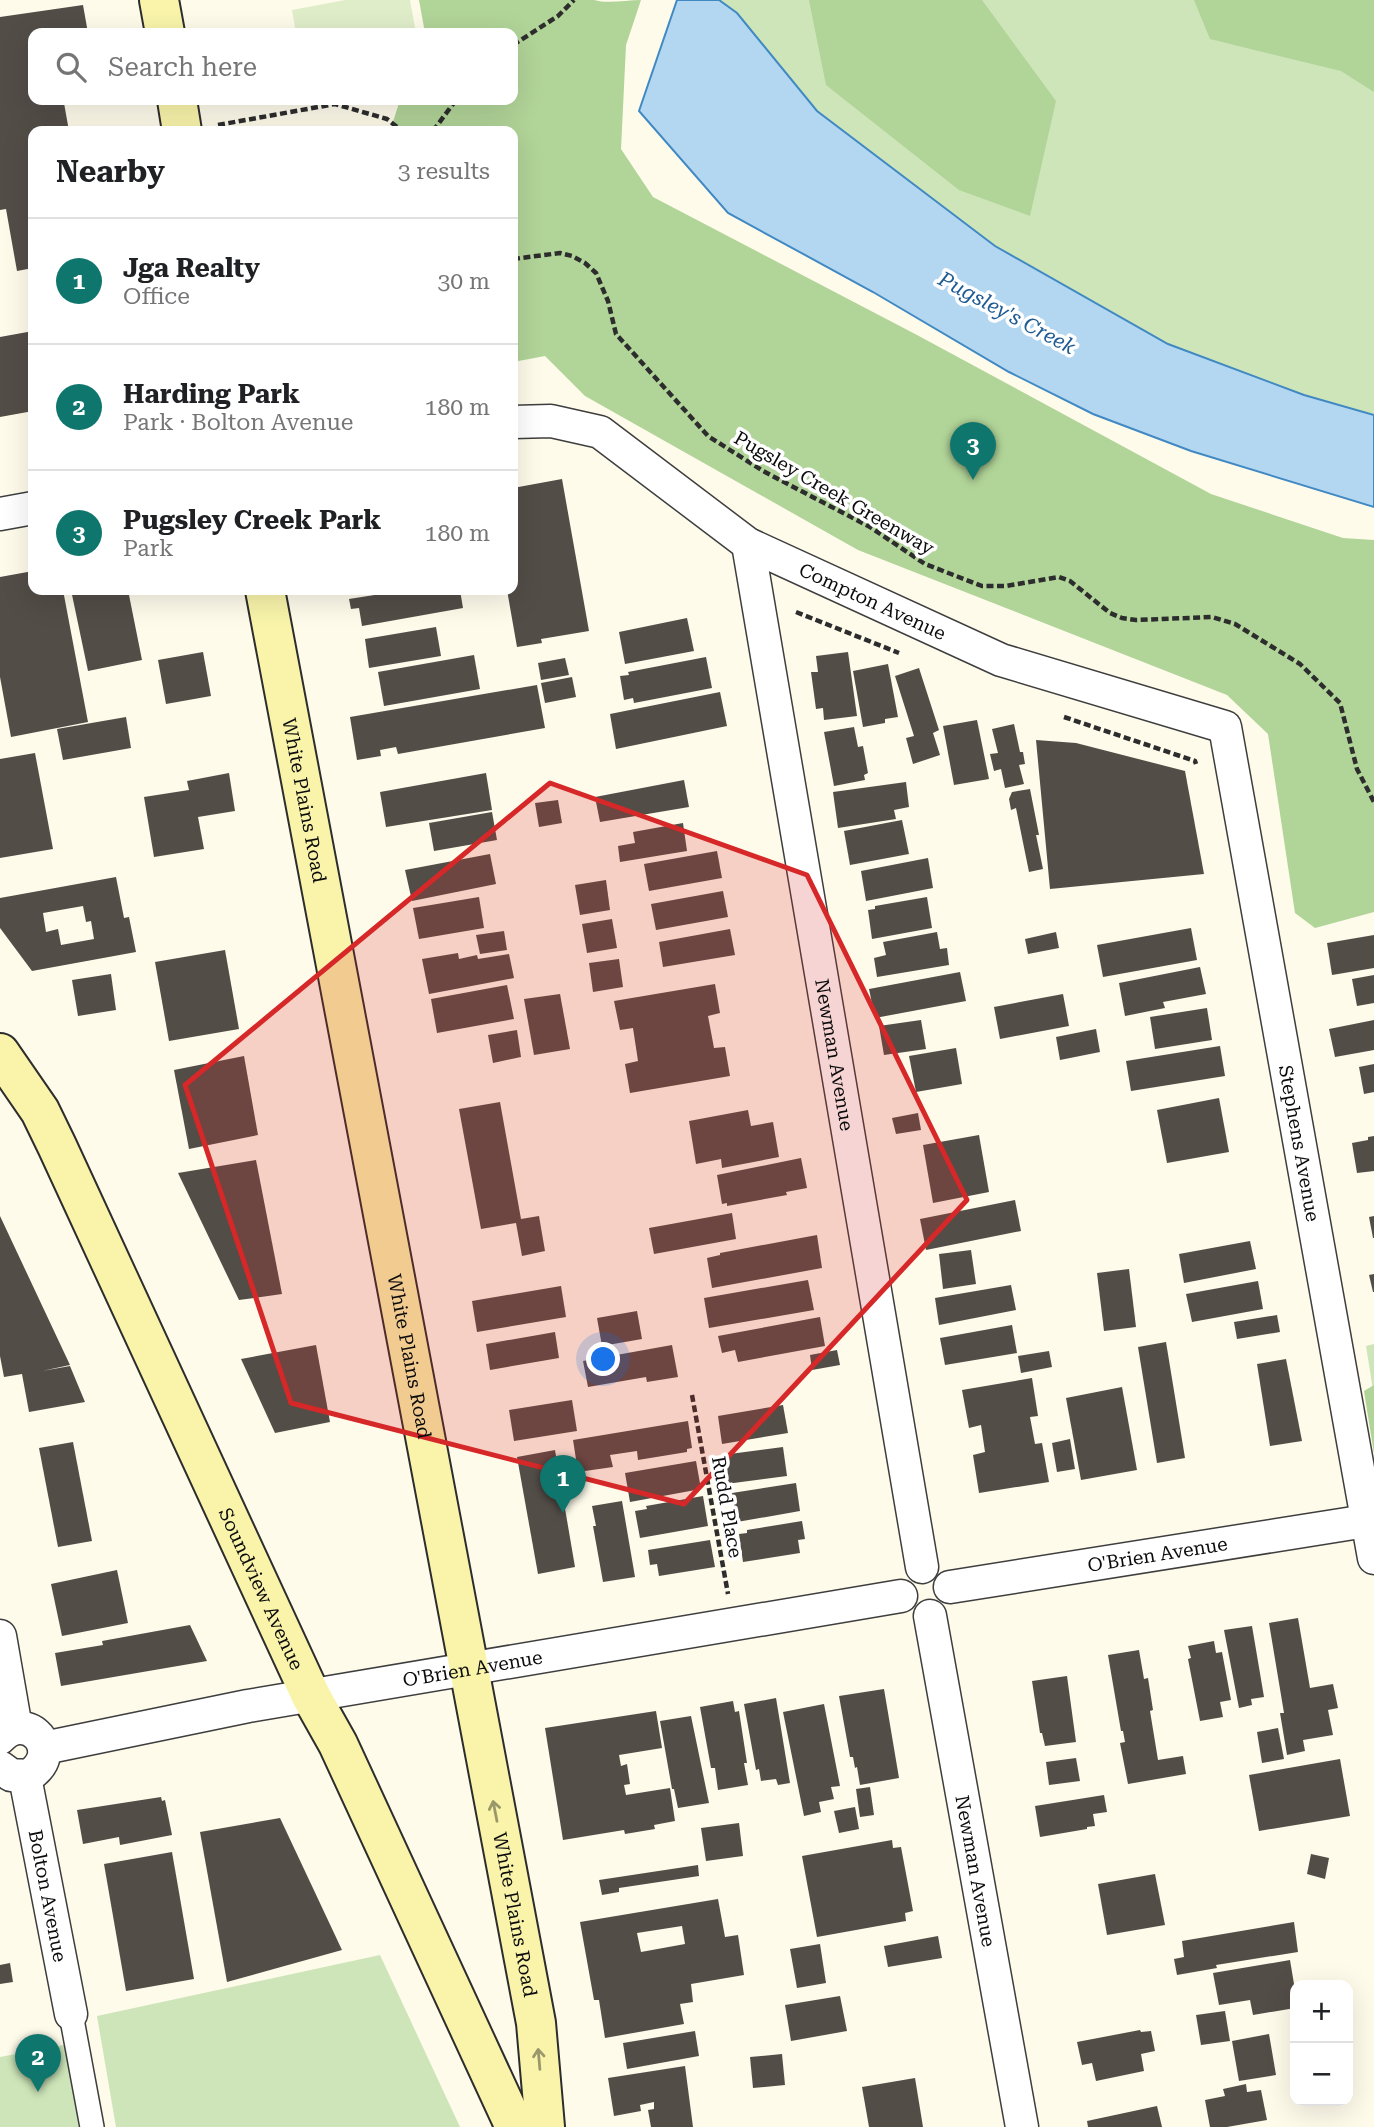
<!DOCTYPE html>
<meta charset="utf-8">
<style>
:root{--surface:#fff;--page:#f2f2f2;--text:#202124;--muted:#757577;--line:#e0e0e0;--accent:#0f766e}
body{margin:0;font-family:"Roboto Serif",serif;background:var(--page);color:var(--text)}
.controls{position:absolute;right:21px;bottom:21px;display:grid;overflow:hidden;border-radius:14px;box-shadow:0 7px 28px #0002}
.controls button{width:63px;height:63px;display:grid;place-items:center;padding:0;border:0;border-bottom:2px solid var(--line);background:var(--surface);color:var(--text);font:35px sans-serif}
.you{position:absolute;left:604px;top:1360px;width:24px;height:24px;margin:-18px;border:5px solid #fff;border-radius:50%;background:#1a73e8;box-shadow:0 0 0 10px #1a73e833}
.badge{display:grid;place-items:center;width:46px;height:46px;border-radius:50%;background:var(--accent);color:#fff;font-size:23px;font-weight:700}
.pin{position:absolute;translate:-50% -58px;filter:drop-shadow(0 2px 4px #0008)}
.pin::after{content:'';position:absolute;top:37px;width:24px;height:21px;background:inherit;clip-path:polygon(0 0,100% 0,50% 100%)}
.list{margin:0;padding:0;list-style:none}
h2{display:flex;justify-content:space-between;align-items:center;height:91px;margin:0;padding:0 28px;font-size:30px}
h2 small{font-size:23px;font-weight:400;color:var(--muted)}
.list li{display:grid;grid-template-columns:46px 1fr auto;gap:21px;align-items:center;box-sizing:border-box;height:126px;padding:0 28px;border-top:2px solid var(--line)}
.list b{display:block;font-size:26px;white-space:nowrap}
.list p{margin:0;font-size:23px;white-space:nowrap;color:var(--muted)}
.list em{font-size:23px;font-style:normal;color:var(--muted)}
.icon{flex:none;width:38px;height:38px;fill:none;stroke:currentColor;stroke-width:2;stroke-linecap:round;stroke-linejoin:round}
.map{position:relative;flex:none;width:1374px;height:2127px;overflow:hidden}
.search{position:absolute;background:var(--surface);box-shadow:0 7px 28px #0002;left:28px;top:28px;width:490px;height:77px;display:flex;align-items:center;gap:18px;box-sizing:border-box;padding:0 24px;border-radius:14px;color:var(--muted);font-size:26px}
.panel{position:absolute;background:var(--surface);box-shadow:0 7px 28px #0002;left:28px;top:126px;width:490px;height:469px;border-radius:14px}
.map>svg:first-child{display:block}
</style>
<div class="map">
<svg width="1374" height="2127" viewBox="0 0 1374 2127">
<rect width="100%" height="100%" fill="#fefbeb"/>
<g fill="#cde5b8">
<polygon points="719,0 1374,0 1374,415 1304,395 1168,344 995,246 817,111 737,13"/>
<polygon points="1374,1344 1374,1396 1366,1346"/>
<polygon points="380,1955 460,2127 116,2127 97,2016"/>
<polygon points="69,2044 83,2127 0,2127 0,2057"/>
</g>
<g fill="#b1d498">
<path d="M419 0H594C608 4 626 0 641 0L626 45 621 149 653 197 917 335 1211 494 1343 538 1374 540V912L1315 928 1295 913 1268 734 1227 695 858 550 585 396 545 356 513 362V131H390L400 100H513V33H425Z"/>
<polygon points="809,0 982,0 1056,101 1030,216 959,190 826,85"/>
<polygon points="1194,0 1374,0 1374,92 1341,71 1210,39"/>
<polygon points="1374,1385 1374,1454 1364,1391"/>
</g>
<polygon fill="#dfedc9" points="345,0 410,0 416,33 296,33 292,10"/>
<polygon fill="#b3d7f1" stroke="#4089c3" stroke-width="2" points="677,0 719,0 737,13 817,111 995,246 1168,344 1304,395 1374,415 1374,507 1191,451 1093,414 1009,372 873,292 728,213 639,111"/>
<g fill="#534d48" fill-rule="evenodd">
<polygon points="83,5 88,33 33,33 33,100 75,101 64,103 69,131 33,131 33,268 17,271 6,209 0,210 0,17"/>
<polygon points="33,331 33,411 0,417 0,337"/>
<polygon points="562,479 589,631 541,639 542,643 517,647 507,590 513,590 513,488"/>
<polygon points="33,571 33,590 63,590 88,722 11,737 0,677 0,577"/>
<polygon points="71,590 128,590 142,660 88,671"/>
<polygon points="406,590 460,590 463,608 362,626 359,608 351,609 349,599"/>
<polygon points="687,618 694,651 625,664 619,632"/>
<polygon points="436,627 441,656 369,668 365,639"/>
<polygon points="203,652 211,696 166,704 158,660"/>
<polygon points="848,652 857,716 824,720 823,708 816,709 811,672 818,672 816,656"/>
<polygon points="474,655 480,689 384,706 378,672"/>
<polygon points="706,657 712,688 634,703 633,698 624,700 620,676 629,675 628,672"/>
<polygon points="565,658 569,675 541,680 538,663"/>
<polygon points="888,664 898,717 885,719 885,723 863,727 853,671"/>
<polygon points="919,668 939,730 933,733 940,755 913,764 906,738 914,736 895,676"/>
<polygon points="572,677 576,697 545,703 541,683"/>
<polygon points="537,685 545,728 398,754 396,747 380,750 381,756 357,760 350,717"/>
<polygon points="720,692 727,726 616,749 610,714"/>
<polygon points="126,717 131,748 63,760 57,729"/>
<polygon points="977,720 989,779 954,785 943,726"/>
<polygon points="1014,724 1020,752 1023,752 1025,764 1019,765 1024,784 1005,788 1001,769 994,771 990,754 998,753 992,729"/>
<polygon points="854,727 858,747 863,746 868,773 864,775 865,780 834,786 824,732"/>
<polygon points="1036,740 1076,743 1185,771 1204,874 1050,889"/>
<polygon points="35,753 53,849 0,858 0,759"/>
<polygon points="229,773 235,811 198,817 204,849 154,857 144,797 189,790 187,781"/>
<polygon points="486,773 492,810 386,827 380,792"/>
<polygon points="684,780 689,807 600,822 595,797"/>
<polygon points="906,782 909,807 894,810 896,819 838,828 833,792"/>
<polygon points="1030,789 1039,835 1036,835 1043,869 1029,872 1016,808 1011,810 1009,799 1012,792"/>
<polygon points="558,800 562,823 539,827 535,803"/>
<polygon points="492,812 497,840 434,851 429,823"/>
<polygon points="902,820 909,854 850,865 844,831"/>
<polygon points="683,823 687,851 620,862 618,846 635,843 633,832"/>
<polygon points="717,851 722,878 649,891 644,864"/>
<polygon points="490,854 496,884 412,901 405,870"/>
<polygon points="928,858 933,888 866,901 861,871"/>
<path d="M116 877 124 918 129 917 136 952 32 971 0 928V898ZM83 906 86 922 91 921 94 939 61 945 58 929 46 932 43 913Z"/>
<polygon points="606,880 610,910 580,915 575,885"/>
<polygon points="723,891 728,917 656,930 651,904"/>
<polygon points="479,897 484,928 419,939 413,908"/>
<polygon points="927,897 932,928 872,939 868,910 875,909 875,906"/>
<polygon points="612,919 617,948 587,953 582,924"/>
<polygon points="1191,928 1197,960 1103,977 1097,945"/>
<polygon points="730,929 735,955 663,967 659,942"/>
<polygon points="504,931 507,950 480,954 476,935"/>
<polygon points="937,932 940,949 947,948 949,965 877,977 874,958 886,955 883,942"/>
<polygon points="1056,932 1059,948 1028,954 1025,939"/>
<polygon points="1374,935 1374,968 1332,975 1327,943"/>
<polygon points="225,950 239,1029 169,1041 155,962"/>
<polygon points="458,953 459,959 477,955 478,959 509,954 514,978 429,994 422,959"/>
<polygon points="619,959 623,987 593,992 589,963"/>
<polygon points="1200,967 1206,994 1163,1002 1165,1008 1125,1016 1119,983"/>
<polygon points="960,972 966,1001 875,1018 869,989"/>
<polygon points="111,974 116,1010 78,1016 72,980"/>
<polygon points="1374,975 1374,1003 1357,1006 1352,979"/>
<polygon points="715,984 720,1013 708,1016 714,1048 725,1047 730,1076 630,1093 625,1064 638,1061 633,1028 620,1030 614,1001"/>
<polygon points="507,985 514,1019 437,1033 431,999"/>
<polygon points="560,994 570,1049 534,1055 524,999"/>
<polygon points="1063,994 1069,1026 1000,1039 994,1007"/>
<polygon points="1207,1008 1212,1040 1155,1049 1150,1017"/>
<polygon points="921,1020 926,1049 884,1055 879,1026"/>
<polygon points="1374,1020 1374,1050 1335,1057 1329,1029"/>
<polygon points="1096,1029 1100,1052 1060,1060 1056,1037"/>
<polygon points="517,1030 521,1057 493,1063 488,1035"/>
<polygon points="1220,1046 1225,1076 1131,1091 1126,1061"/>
<polygon points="956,1048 962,1084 916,1092 909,1056"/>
<polygon points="244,1056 258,1135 189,1149 174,1070"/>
<polygon points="1374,1064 1374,1092 1364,1094 1359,1067"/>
<polygon points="1219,1098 1229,1152 1167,1163 1157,1110"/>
<polygon points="500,1102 521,1219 539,1216 545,1251 522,1256 516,1223 481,1229 459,1109"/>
<polygon points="748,1110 751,1126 773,1122 779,1157 722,1168 721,1159 696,1164 689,1121"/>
<polygon points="918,1113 921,1130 896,1134 892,1118"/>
<polygon points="979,1135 989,1192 933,1203 923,1145"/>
<polygon points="1374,1136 1374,1171 1357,1173 1352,1143 1368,1140 1368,1137"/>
<polygon points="801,1158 807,1188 786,1192 787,1195 727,1206 727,1203 722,1204 717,1175"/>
<polygon points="256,1160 282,1294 239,1300 178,1173"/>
<polygon points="1015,1200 1021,1231 926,1250 920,1219"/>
<polygon points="732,1213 736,1239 654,1254 649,1228"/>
<polygon points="0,1216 70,1365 42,1371 70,1366 85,1402 29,1412 22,1374 4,1377 0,1356"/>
<polygon points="1374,1216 1374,1238 1373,1238 1369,1217"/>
<polygon points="817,1235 822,1268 712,1288 707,1258 720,1255 720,1253"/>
<polygon points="1250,1241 1256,1269 1184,1283 1179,1254"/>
<polygon points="971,1250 976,1284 943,1289 939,1254"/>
<polygon points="1129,1269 1136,1327 1104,1331 1097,1273"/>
<polygon points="1374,1274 1374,1292 1373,1292 1369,1275"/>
<polygon points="808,1280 814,1310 709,1328 704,1298"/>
<polygon points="1258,1281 1263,1309 1192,1322 1186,1294"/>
<polygon points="1011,1285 1016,1310 939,1325 935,1298"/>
<polygon points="561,1286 566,1317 477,1332 472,1301"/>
<polygon points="637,1311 642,1339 602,1346 597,1318"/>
<polygon points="1277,1315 1280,1332 1237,1339 1234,1322"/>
<polygon points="820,1317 825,1346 738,1362 735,1350 722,1353 718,1336"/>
<polygon points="1012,1325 1017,1353 945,1365 940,1338"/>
<polygon points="555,1332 559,1358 490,1370 486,1344"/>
<polygon points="1166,1342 1185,1458 1157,1463 1138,1347"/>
<polygon points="316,1345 330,1422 275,1433 241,1359"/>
<polygon points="672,1345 678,1377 647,1382 646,1377 588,1387 583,1361"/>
<polygon points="837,1350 840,1365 812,1370 810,1355"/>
<polygon points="1049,1351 1052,1367 1021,1373 1018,1356"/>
<polygon points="1286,1359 1302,1441 1270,1446 1257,1364"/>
<polygon points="1032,1378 1038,1416 1030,1417 1035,1444 1042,1443 1049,1482 979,1493 973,1455 985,1452 981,1425 969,1428 962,1390"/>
<polygon points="1122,1387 1137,1470 1081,1480 1066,1398"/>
<polygon points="572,1400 577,1431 514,1441 509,1410"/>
<polygon points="783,1405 788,1433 722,1444 718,1416"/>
<polygon points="688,1421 692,1448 687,1449 687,1452 638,1460 637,1451 610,1455 613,1467 578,1472 573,1440"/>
<polygon points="1070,1439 1075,1469 1057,1472 1052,1443"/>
<polygon points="73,1442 92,1541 58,1547 39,1448"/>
<polygon points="783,1447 787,1476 726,1484 722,1455"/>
<polygon points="555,1450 575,1567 538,1574 517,1457"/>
<polygon points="696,1461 701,1489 630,1502 625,1473"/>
<polygon points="796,1483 800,1511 737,1522 732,1493"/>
<polygon points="703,1496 708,1526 640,1538 635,1511 647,1509 646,1506"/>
<polygon points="622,1501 635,1577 603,1582 593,1526 596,1526 592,1506"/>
<polygon points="802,1521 805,1539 798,1540 800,1553 743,1562 739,1534 747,1533 747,1530"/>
<polygon points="710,1540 715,1567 659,1576 657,1564 650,1565 648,1550"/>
<polygon points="117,1570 128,1623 62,1636 51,1584"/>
<polygon points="1298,1618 1310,1688 1333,1684 1338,1708 1328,1710 1333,1735 1303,1740 1305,1751 1287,1755 1280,1713 1284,1713 1269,1623"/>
<polygon points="190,1625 207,1661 61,1686 55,1653 103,1645 102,1641"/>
<polygon points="1252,1626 1264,1697 1251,1699 1252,1705 1239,1708 1224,1630"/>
<polygon points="1214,1641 1216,1653 1222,1652 1231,1700 1220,1702 1223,1717 1200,1721 1188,1659 1191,1658 1188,1646"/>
<polygon points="1139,1650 1144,1679 1148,1678 1153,1710 1150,1711 1158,1760 1183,1756 1186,1774 1128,1784 1120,1743 1125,1742 1123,1731 1121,1731 1108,1655"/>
<polygon points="1067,1676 1076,1742 1045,1746 1042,1733 1040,1733 1032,1681"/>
<polygon points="884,1689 899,1778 860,1785 857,1767 855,1768 853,1757 850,1757 839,1696"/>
<polygon points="776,1698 790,1783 778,1785 776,1779 761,1781 759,1769 756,1770 744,1704"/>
<polygon points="733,1701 735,1712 739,1711 747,1763 744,1763 748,1785 718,1790 715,1768 711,1768 700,1707"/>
<polygon points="824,1704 840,1786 831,1787 834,1799 819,1802 821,1812 804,1816 783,1712"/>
<polygon points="656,1711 662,1748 619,1755 621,1766 627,1764 630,1784 624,1785 626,1795 670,1788 675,1821 654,1825 655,1829 625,1834 624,1830 563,1840 545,1728"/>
<polygon points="691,1716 709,1803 678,1808 674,1789 672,1789 660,1721"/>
<polygon points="1278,1728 1284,1759 1262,1763 1257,1732"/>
<polygon points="1076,1758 1080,1781 1049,1785 1046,1762"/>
<polygon points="1340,1759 1350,1816 1259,1831 1249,1775"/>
<polygon points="870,1787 874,1815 860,1817 856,1789"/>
<polygon points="1104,1795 1107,1812 1093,1814 1095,1826 1087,1827 1087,1829 1040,1837 1035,1806"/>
<polygon points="161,1797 162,1801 165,1800 172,1835 120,1845 119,1837 83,1844 77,1810"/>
<polygon points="855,1807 859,1829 839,1833 834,1811"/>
<polygon points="280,1818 342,1950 227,1982 200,1832"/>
<polygon points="739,1823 743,1856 706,1861 701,1828"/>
<polygon points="892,1840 893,1848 901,1847 913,1911 905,1913 906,1921 817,1937 802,1856"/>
<polygon points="172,1852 194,1979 126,1991 104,1864"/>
<polygon points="1311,1854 1329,1858 1325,1879 1307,1874"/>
<polygon points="698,1865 699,1876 619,1888 619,1892 602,1895 599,1880"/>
<polygon points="1155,1874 1165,1925 1107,1935 1098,1884"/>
<path d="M718 1899 725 1937 738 1935 744 1975 691 1984 693 2002 680 2004 684 2024 605 2038 599 2000H594L580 1922ZM682 1926 685 1944 641 1952 637 1933Z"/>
<polygon points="1294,1922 1298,1952 1216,1965 1217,1968 1177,1975 1174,1959 1184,1957 1182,1941"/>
<polygon points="938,1936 942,1958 888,1967 884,1946"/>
<polygon points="820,1944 826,1983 797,1988 790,1949"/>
<polygon points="1290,1960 1295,1990 1295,2008 1253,2015 1250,2000 1219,2005 1213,1973"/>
<polygon points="10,1963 13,1982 0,1984 0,1965"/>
<polygon points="840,1996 847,2031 791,2041 785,2005"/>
<polygon points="1225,2011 1230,2041 1201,2045 1196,2015"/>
<polygon points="1140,2030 1141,2032 1151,2031 1155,2051 1141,2054 1144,2071 1096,2081 1092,2063 1082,2065 1077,2042"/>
<polygon points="695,2031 699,2056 627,2069 623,2043"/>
<polygon points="1269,2034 1276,2075 1239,2081 1232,2041"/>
<polygon points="782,2054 785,2085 753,2088 750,2057"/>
<polygon points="685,2066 693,2127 651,2127 648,2110 654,2109 654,2102 640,2105 641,2111 614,2116 608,2078"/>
<polygon points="915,2078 923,2127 869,2127 862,2087"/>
<polygon points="1246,2084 1247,2092 1261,2090 1267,2120 1227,2127 1210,2127 1205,2100 1225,2096 1223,2089"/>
<polygon points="1157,2106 1162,2127 1088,2127 1087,2121"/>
</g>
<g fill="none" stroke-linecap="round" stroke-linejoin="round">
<g stroke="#3e3e3e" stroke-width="26">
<polyline id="pedestrian" points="71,2014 92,2127"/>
</g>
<g stroke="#3e3e3e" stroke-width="35">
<g id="minor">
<path id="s1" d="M513 422 551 421 600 432 748 544 1001 660 1225 727 1374 1558"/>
<polyline points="0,514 33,508"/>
<path id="s2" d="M748 544 922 1567"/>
<path id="s3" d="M950 1587 1366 1521"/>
<path id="s4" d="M930 1616 1022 2127"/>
<polyline points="0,1636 16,1728"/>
<path d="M0 1738C27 1708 67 1752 28 1776L11 1775 0 1767"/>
<path id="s5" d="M44 1748 248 1706 901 1596"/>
<path id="s6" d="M25 1777 71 2014"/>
</g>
</g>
<g stroke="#2d2d2d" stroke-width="42">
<g id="secondary">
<polyline points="159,0 165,33"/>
<polyline points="177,100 182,131"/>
<path id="s7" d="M265 590 536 2023 545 2127"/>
<path id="s8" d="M0 1053 40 1111 57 1146 311 1696 338 1744 515 2127"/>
</g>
</g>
<g stroke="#2d2d2d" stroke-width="4.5" stroke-dasharray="7 3.5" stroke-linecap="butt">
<polyline points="513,45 558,16 574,0"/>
<polyline points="218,125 335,104 387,119 402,131"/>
<polyline points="433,131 456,100"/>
<polyline points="513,259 560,253 572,256 585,263 596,273 608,301 616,334 708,436 763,471 870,527 925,564 982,586 1006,586 1059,577 1070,581 1110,613 1122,618 1136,620 1212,617 1235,624 1300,664 1340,703 1357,769 1374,802"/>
<polyline points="796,612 899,653"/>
<polyline points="1064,717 1195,761 1196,764"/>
<polyline points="692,1395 728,1594"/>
</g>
<use href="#pedestrian" stroke="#fff" stroke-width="23"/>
<use href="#minor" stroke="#fff" stroke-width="32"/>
<use href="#secondary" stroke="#f9f4aa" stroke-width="38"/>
</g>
<defs><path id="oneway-shaft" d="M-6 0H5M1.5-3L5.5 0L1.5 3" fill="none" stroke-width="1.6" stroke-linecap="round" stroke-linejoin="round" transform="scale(1.75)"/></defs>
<g stroke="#9a976a">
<use href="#oneway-shaft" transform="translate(495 1811) rotate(-101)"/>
<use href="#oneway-shaft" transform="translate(539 2059) rotate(-95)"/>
</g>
<path fill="#d62828" fill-opacity="0.2" stroke="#d62828" stroke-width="5" stroke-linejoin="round" d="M550 783 807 875 967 1200 684 1504 291 1403 185 1085Z"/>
<g text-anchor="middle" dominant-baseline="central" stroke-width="7" stroke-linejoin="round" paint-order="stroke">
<g font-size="19" fill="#0b0b0b" stroke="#fff">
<text transform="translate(834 493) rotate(30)">Pugsley Creek Greenway</text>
<text stroke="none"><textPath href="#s1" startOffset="411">Compton Avenue</textPath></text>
<text stroke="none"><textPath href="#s7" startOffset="214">White Plains Road</textPath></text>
<text stroke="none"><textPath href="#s2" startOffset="518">Newman Avenue</textPath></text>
<text stroke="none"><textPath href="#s1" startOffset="1209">Stephens Avenue</textPath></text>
<text stroke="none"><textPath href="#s7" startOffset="780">White Plains Road</textPath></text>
<text transform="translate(727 1507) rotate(80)">Rudd Place</text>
<text stroke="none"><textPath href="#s3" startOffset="210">O'Brien Avenue</textPath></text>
<text stroke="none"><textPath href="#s8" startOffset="597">Soundview Avenue</textPath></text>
<text stroke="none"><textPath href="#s5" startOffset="436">O'Brien Avenue</textPath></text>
<text stroke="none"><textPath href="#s4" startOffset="259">Newman Avenue</textPath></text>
<text stroke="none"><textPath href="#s6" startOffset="121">Bolton Avenue</textPath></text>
<text stroke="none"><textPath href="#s7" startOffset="1348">White Plains Road</textPath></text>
</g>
<g font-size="21" font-style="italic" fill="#1e5b93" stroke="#fff">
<text transform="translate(1007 313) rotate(28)">Pugsley's Creek</text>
</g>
</g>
</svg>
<div class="controls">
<button>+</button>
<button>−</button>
</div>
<div class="you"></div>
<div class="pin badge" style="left:563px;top:1513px">1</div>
<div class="pin badge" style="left:38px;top:2092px">2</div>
<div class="pin badge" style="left:973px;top:480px">3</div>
<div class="search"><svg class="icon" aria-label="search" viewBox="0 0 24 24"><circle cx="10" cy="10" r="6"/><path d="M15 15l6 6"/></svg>Search here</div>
<section class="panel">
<h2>Nearby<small>3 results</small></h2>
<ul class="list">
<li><span class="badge">1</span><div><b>Jga Realty</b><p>Office</p></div><em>30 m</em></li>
<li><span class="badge">2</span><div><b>Harding Park</b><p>Park · Bolton Avenue</p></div><em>180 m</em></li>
<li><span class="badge">3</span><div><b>Pugsley Creek Park</b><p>Park</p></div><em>180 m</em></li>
</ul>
</section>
</div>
